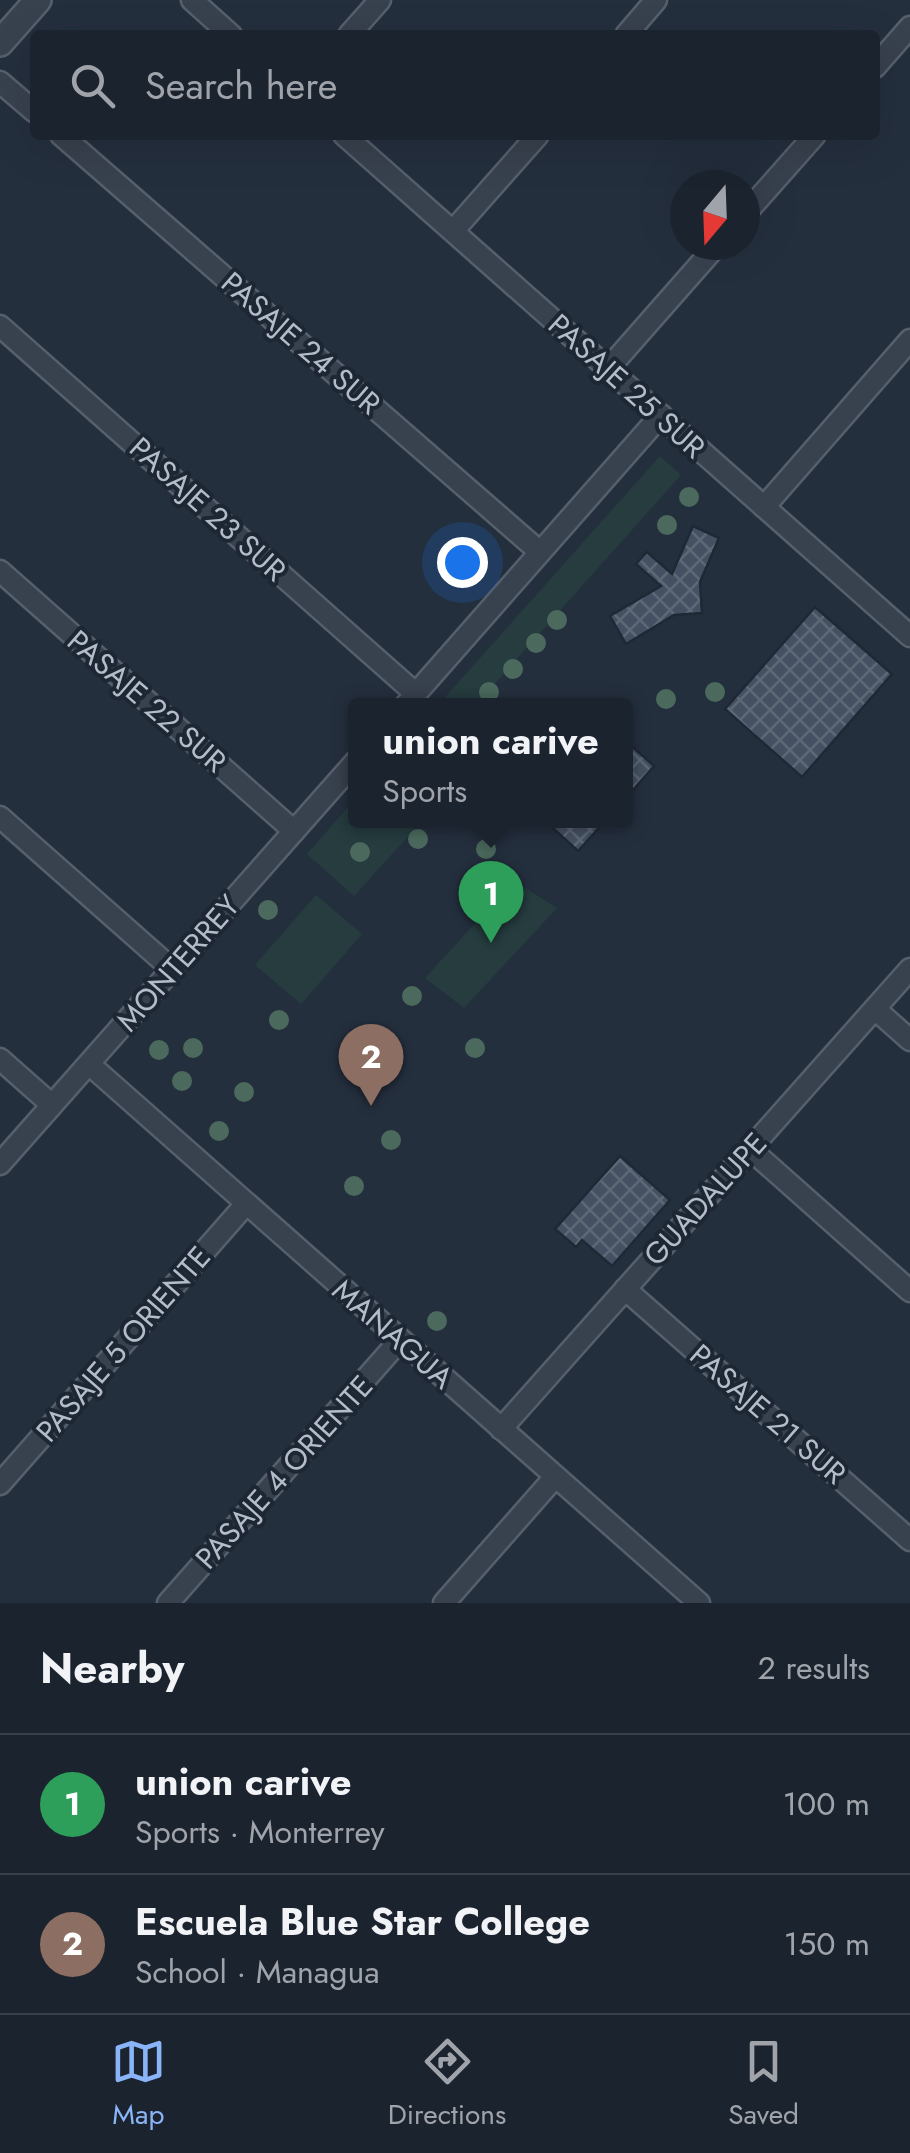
<!DOCTYPE html>
<meta charset="utf-8">
<style>
:root{--surface:#1b232e;--page:#242b36;--text:#f1f3f6;--muted:#a0a4aa;--line:#39404a;--accent:#8ab4f8}
body{margin:0;font-family:Jost,sans-serif;background:var(--page);color:var(--text)}
.compass{position:absolute;left:670px;top:170px;width:90px;height:90px;border-radius:50%;background:var(--surface);box-shadow:0 10px 40px #0002;rotate:199deg}
.you{position:absolute;left:462px;top:562px;width:35px;height:35px;margin:-25px;border:8px solid #fff;border-radius:50%;background:#1a73e8;box-shadow:0 0 0 15px #1a73e833}
.badge{display:grid;place-items:center;width:65px;height:65px;border-radius:50%;background:var(--accent);color:#fff;font-size:32px;font-weight:700}
.pin{position:absolute;translate:-50% -82px;filter:drop-shadow(0 2px 5px #0008)}
.pin::after{content:'';position:absolute;top:52px;width:35px;height:30px;background:inherit;clip-path:polygon(0 0,100% 0,50% 100%)}
.popup{position:absolute;left:348px;top:698px;width:285px;height:130px;box-sizing:border-box;display:grid;place-content:center;border-radius:10px;background:var(--surface);filter:drop-shadow(0 2px 8px #0005);font-size:32px;white-space:nowrap;color:var(--muted)}
.popup b{font-size:38px;color:var(--text)}
.popup::after{content:'';position:absolute;left:50%;top:100%;margin-left:-20px;border:20px solid transparent;border-top-color:var(--surface)}
.list{margin:0;padding:0;list-style:none}
h2{display:flex;justify-content:space-between;align-items:center;height:130px;margin:0;padding:0 40px;font-size:42px}
h2 small{font-size:32px;font-weight:400;color:var(--muted)}
.list li{display:grid;grid-template-columns:65px 1fr auto;gap:30px;align-items:center;box-sizing:border-box;height:140px;padding:0 40px;border-top:2px solid var(--line)}
.list b{display:block;font-size:38px;white-space:nowrap}
.list p{margin:0;font-size:32px;white-space:nowrap;color:var(--muted)}
.list em{font-size:32px;font-style:normal;color:var(--muted)}
.icon{flex:none;width:55px;height:55px;fill:none;stroke:currentColor;stroke-width:2;stroke-linecap:round;stroke-linejoin:round}
.map{position:relative;flex:none;width:910px;height:1603px;overflow:hidden}
.search{position:absolute;background:var(--surface);box-shadow:0 10px 40px #0002;left:30px;right:30px;top:30px;height:110px;display:flex;align-items:center;gap:25px;box-sizing:border-box;padding:0 35px;border-radius:10px;color:var(--muted);font-size:38px}
.sheet{height:410px;background:var(--surface)}
nav{display:flex;justify-content:space-around;align-items:center;box-sizing:border-box;height:140px;border-top:2px solid var(--line);background:var(--surface);font-size:28px;color:var(--muted)}
nav a{display:grid;justify-items:center;gap:5px}
nav .on{color:var(--accent)}
.map>svg:first-child{display:block}
</style>
<div class="map">
<svg width="910" height="1603" viewBox="0 0 910 1603">
<defs>
<pattern id="building-cross-hatch" width="8" height="8" patternUnits="userSpaceOnUse" patternTransform="scale(2.5)"><rect width="8" height="8" fill="#455162"/><path d="M0 0l8 8M0 8l8-8" fill="none" stroke="#5d6877"/></pattern>
</defs>
<rect width="100%" height="100%" fill="#242f3e"/>
<g fill="#263c3f">
<polygon points="660,456 681,475 476,705 438,705"/>
<polygon points="356,798 356,820 422,821 354,896 307,854"/>
<polygon points="514,881 557,908 464,1008 425,978"/>
<polygon points="316,895 362,934 301,1004 255,965"/>
</g>
<g fill="url(#building-cross-hatch)" stroke="#1f2835" stroke-width="2.5">
<polygon points="693,526 719,538 700,582 702,613 674,615 626,644 610,616 661,586 636,564 647,552 672,574"/>
<polygon points="815,607 892,674 802,777 725,709"/>
<polygon points="626,741 654,766 626,798"/>
<polygon points="544,820 606,820 578,851"/>
<polygon points="620,1156 670,1200 612,1266 582,1240 576,1247 555,1229"/>
</g>
<g fill="none" stroke-linecap="round" stroke-linejoin="round">
<g stroke="#565f6c" stroke-width="25">
<g id="minor">
<polyline points="192,0 231,35"/>
<polyline points="349,35 380,0"/>
<polyline points="626,35 656,0"/>
<polyline points="875,67 910,27"/>
<polyline points="0,82 35,112"/>
<polyline points="61,135 540,552"/>
<polyline points="344,135 910,636"/>
<polyline points="745,214 815,135"/>
<polyline points="453,231 538,135"/>
<polyline points="0,326 415,693"/>
<polyline points="608,369 717,245"/>
<polyline points="764,507 910,340"/>
<polyline points="0,571 294,831"/>
<polyline points="405,706 661,415"/>
<polyline points="0,817 172,969"/>
<polyline points="875,1009 910,1040"/>
<polyline points="0,1059 52,1105"/>
<polyline points="89,1064 699,1603"/>
<polyline points="750,1149 910,1291"/>
<polyline points="0,1164 356,761"/>
<polyline points="625,1289 910,1540"/>
<polyline points="501,1429 910,969"/>
<polyline points="0,1484 246,1204"/>
<polyline points="168,1603 400,1340"/>
<polyline points="444,1603 555,1477"/>
</g>
</g>
<g stroke="#565f6c" stroke-width="30">
<polyline id="tertiary" points="0,43 38,0"/>
</g>
<use href="#minor" stroke="#38414e" stroke-width="20"/>
<use href="#tertiary" stroke="#38414e" stroke-width="25"/>
</g>
<g fill="#4b6a5d">
<circle cx="689" cy="497" r="10"/>
<circle cx="667" cy="525" r="10"/>
<circle cx="557" cy="620" r="10"/>
<circle cx="536" cy="643" r="10"/>
<circle cx="513" cy="669" r="10"/>
<circle cx="489" cy="692" r="10"/>
<circle cx="715" cy="692" r="10"/>
<circle cx="666" cy="699" r="10"/>
<circle cx="418" cy="839" r="10"/>
<circle cx="486" cy="849" r="10"/>
<circle cx="360" cy="852" r="10"/>
<circle cx="268" cy="910" r="10"/>
<circle cx="412" cy="996" r="10"/>
<circle cx="279" cy="1020" r="10"/>
<circle cx="193" cy="1048" r="10"/>
<circle cx="475" cy="1048" r="10"/>
<circle cx="159" cy="1050" r="10"/>
<circle cx="182" cy="1081" r="10"/>
<circle cx="244" cy="1092" r="10"/>
<circle cx="219" cy="1131" r="10"/>
<circle cx="391" cy="1140" r="10"/>
<circle cx="354" cy="1186" r="10"/>
<circle cx="437" cy="1321" r="10"/>
</g>
<g text-anchor="middle" dominant-baseline="central" stroke-width="8" stroke-linejoin="round" paint-order="stroke">
<g font-size="30" fill="#b4bcc9" stroke="#1d2633">
<text transform="translate(301 343) rotate(41)">PASAJE 24 SUR</text>
<text transform="translate(627 386) rotate(42)">PASAJE 25 SUR</text>
<text transform="translate(208 509) rotate(42)">PASAJE 23 SUR</text>
<text transform="translate(147 701) rotate(41)">PASAJE 22 SUR</text>
<text transform="translate(178 963) rotate(-49)">MONTERREY</text>
<text transform="translate(705 1199) rotate(-48)">GUADALUPE</text>
<text transform="translate(393 1334) rotate(41)">MANAGUA</text>
<text transform="translate(123 1344) rotate(-49)">PASAJE 5 ORIENTE</text>
<text transform="translate(768 1414) rotate(41)">PASAJE 21 SUR</text>
<text transform="translate(284 1472) rotate(-48)">PASAJE 4 ORIENTE</text>
</g>
</g>
</svg>
<svg class="compass" viewBox="-18 -18 36 36"><path d="M0-13l5 13h-10z" fill="#e53935"/><path d="M0 13l5-13h-10z" fill="#a0a4aa"/></svg>
<div class="you"></div>
<div class="pin badge" style="left:491px;top:943px;background:#2e9e5b">1</div>
<div class="popup"><b>union carive</b>Sports</div>
<div class="pin badge" style="left:371px;top:1106px;background:#8d6e63">2</div>
<div class="search"><svg class="icon" aria-label="search" viewBox="0 0 24 24"><circle cx="10" cy="10" r="6"/><path d="M15 15l6 6"/></svg>Search here</div>
</div>
<section class="sheet">
<h2>Nearby<small>2 results</small></h2>
<ul class="list">
<li><span class="badge" style="background:#2e9e5b">1</span><div><b>union carive</b><p>Sports · Monterrey</p></div><em>100 m</em></li>
<li><span class="badge" style="background:#8d6e63">2</span><div><b>Escuela Blue Star College</b><p>School · Managua</p></div><em>150 m</em></li>
</ul>
</section>
<nav>
<a class="on"><svg class="icon" aria-label="map" viewBox="0 0 24 24"><path d="M3 6l6-2 6 2 6-2v14l-6 2-6-2-6 2zM9 4v14M15 6v14"/></svg>Map</a>
<a><svg class="icon" aria-label="directions" viewBox="0 0 24 24"><path d="M12 3l9 9-9 9-9-9zM9 14v-3h6M13 9l2 2-2 2"/></svg>Directions</a>
<a><svg class="icon" aria-label="saved" viewBox="0 0 24 24"><path d="M7 4h10v16l-5-4-5 4z"/></svg>Saved</a>
</nav>
